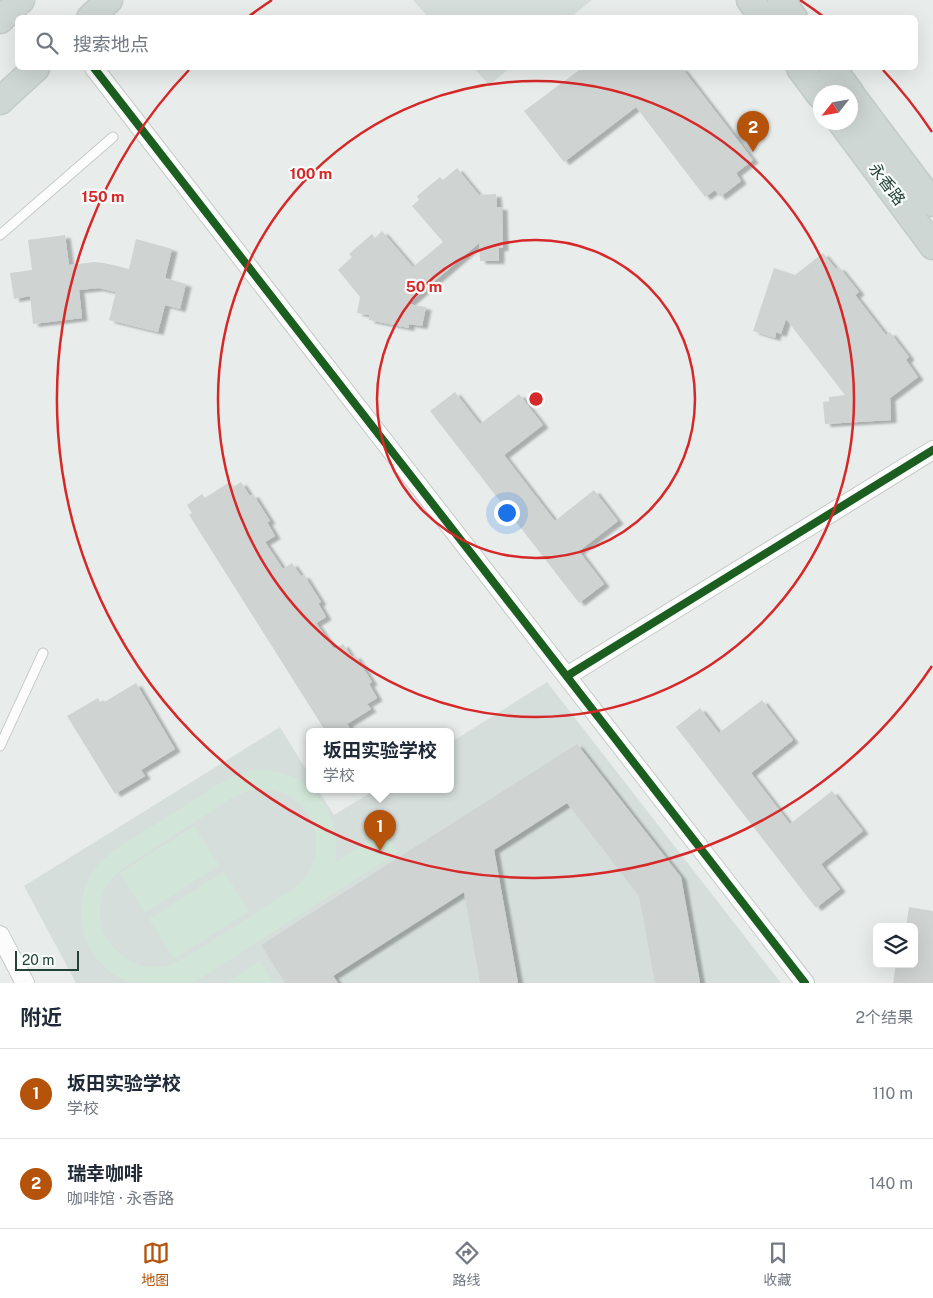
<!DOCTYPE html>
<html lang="zh">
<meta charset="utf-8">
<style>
:root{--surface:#fff;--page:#f6f6f7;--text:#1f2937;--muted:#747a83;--line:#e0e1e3;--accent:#b45309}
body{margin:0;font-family:"Public Sans","Noto Sans SC",sans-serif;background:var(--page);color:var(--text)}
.controls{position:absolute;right:15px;bottom:15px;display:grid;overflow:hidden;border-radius:8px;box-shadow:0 5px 20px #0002}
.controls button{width:45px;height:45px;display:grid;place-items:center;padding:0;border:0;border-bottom:1px solid var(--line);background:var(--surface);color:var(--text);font:25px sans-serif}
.compass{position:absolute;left:813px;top:85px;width:45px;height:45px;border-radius:50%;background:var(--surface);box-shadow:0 5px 20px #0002;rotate:239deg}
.scale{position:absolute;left:15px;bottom:12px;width:64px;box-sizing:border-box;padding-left:5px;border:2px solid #24423a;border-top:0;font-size:14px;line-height:18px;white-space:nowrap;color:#24423a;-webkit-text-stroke:4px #f7fbf9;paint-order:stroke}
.you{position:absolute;left:506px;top:512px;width:18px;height:18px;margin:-12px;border:4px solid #fff;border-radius:50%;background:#1a73e8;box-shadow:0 0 0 8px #1a73e833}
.badge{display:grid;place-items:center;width:32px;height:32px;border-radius:50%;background:var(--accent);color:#fff;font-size:16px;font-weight:700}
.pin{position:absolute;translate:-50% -41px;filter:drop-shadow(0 1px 2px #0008)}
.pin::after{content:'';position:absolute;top:26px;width:18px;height:15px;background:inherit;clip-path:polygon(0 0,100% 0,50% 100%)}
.popup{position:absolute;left:306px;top:728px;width:148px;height:65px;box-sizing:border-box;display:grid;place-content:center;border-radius:8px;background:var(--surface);filter:drop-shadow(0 1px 4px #0005);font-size:16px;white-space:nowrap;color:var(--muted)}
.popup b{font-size:19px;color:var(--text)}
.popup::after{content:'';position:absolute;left:50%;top:100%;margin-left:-10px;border:10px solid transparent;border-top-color:var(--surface)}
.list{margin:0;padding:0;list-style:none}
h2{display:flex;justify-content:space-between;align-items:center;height:65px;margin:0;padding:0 20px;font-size:21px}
h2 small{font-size:16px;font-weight:400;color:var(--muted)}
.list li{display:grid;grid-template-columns:32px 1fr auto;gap:15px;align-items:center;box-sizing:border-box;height:90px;padding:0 20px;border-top:1px solid var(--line)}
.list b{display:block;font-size:19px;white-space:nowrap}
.list p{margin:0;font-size:16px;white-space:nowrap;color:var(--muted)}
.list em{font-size:16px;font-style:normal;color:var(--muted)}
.icon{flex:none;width:28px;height:28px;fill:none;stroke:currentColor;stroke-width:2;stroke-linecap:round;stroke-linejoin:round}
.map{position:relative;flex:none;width:933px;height:983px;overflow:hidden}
.search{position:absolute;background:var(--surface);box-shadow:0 5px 20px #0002;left:15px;right:15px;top:15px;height:55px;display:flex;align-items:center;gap:12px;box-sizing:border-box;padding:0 18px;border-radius:8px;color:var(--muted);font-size:19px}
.sheet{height:245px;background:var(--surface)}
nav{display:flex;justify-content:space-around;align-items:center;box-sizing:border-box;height:70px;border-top:1px solid var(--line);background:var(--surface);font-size:14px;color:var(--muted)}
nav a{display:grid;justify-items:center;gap:2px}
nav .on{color:var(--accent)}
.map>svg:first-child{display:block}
</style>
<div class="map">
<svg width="933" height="983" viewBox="0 0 933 983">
<defs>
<filter id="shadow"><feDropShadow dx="5.5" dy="3" stdDeviation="1" flood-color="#0004"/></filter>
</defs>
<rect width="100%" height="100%" fill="#e8edeb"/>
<g fill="#d6dedb">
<polygon points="413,0 592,0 571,17 429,18"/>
<polygon points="474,68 510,68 489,85"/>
<polygon points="547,682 781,983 76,983 24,886 280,727 310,776 310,790 318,790 334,815 375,790 450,790 450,743"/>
</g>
<g fill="#d1e6d8" fill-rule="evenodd">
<path d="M256 770C276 771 295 774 310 788V790H312C327 804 337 825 336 847 336 852 334 858 334 863L385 831 398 852 193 983H133C88 970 68 917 90 877 95 866 104 859 113 851L224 781 239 774ZM258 789C267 789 276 790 285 794 313 807 325 842 310 870 306 878 299 884 292 890L183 959C175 963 167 967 158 967 121 969 91 933 102 897 106 884 114 875 125 867L233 797 245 792Z"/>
<polygon points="194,826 219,865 145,913 120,873"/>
<polygon points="224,872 249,911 174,959 149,919"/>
<polygon points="260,961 274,983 226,983"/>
</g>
<g fill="#cfd4d2" filter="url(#shadow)">
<polygon points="582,68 682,68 753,160 736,173 741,181 720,197 715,190 705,197 636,107 564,162 524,111"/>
<polygon points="457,168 479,195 496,194 497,207 502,207 503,248 499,248 499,261 480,261 479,243 408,304 426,307 422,326 409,324 409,328 369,320 369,315 357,313 360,297 338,270 352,257 349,254 372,234 375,238 382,231 413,267 443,242 412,206 419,200 417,196 440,177 443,180"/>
<polygon points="65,235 69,265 94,262 104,263 129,269 136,239 172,249 165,278 186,284 180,309 165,305 158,332 109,320 116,292 98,288 79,290 82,318 33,324 30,296 14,299 10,273 32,270 28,240"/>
<polygon points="823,253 836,269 839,267 859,292 855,295 886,335 890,332 909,357 906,360 918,377 890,398 891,420 825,424 823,402 829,401 829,397 845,395 786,319 781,334 776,332 775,338 753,331 774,268 795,275"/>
<polygon points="455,392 480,424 519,394 543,425 504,455 555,521 594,490 618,521 579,551 604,584 579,603 430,411"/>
<polygon points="241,482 250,496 253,494 270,521 267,522 275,536 265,542 283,569 292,563 301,576 304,575 321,602 318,603 326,617 316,623 334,649 343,644 352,657 355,655 372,682 369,684 377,698 367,704 371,709 347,724 353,732 326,732 189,515 192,513 187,505 202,494 205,498 228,483 232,488"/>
<polygon points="136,683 175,749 141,770 145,776 115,794 67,716 98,698 101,704"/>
<polygon points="762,700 793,740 751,773 790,824 832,791 863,831 821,864 840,889 816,908 676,727 700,708 719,733"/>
<polygon points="577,744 681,877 700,983 655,983 639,896 567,803 494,850 518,983 480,983 464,892 333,976 338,983 285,983 261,945"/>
<polygon points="909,907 933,911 933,983 893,983 896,964 914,964 914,927 906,927"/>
</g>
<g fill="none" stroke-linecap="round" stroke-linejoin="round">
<g stroke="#c5cac8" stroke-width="11">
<g id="service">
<polyline points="0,235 113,137"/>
<polyline points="0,746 43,653"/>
</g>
</g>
<g stroke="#c5cac8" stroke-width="20">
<g id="minor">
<polyline points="94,68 805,983"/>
<polyline points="567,676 933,450"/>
<polyline points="0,935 25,983"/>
</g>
</g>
<g stroke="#c3ccc9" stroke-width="29">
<g id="primary">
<polyline points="750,0 763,18"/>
<polyline points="781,0 794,18"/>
<polyline points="90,18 109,0"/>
<polyline points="0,20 21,0"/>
<polyline points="800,68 820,95"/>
<polyline points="832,68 850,92"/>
<polyline points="850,93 933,203"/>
<polyline points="0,101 36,68"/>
<polyline points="841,122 933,246"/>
</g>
</g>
<use href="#service" stroke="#fcfcfc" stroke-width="9"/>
<use href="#minor" stroke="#fcfcfc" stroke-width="18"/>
<use href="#primary" stroke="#cfd7d5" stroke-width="26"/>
<g stroke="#f7fbf9" stroke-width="11">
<g id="cycleway">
<polyline points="94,68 805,983"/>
<polyline points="567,676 933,450"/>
</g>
</g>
<use href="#cycleway" stroke="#1b5e20" stroke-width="8"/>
</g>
<g fill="none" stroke="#d62828" stroke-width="2.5">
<circle cx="536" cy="399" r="159"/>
<circle cx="536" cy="399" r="318"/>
<path d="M932 666A478 478 0 1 1 189 70M248 17A478 478 0 0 1 272 0M800 0A478 478 0 0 1 824 17M883 70A478 478 0 0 1 932 132"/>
</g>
<g text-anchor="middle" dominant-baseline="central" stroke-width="4.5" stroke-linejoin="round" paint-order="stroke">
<g font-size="16" fill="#24423a" stroke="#f7fbf9">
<text transform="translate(887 184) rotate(53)">永香路</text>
</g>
</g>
<circle cx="536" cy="399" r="8" fill="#d62828" stroke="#f7fbf9" stroke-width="2.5"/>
<g font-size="15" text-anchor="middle" font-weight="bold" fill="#d62828" stroke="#f7fbf9" stroke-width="4.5" stroke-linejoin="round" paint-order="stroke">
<text x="311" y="179">100 m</text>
<text x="103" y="202">150 m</text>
<text x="424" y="292">50 m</text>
</g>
</svg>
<div class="controls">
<button><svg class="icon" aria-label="layers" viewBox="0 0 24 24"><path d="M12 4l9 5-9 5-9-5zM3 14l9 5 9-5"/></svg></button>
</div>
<svg class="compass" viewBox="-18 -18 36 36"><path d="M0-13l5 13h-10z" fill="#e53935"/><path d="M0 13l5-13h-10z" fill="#747a83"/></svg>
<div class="scale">20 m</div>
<div class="you"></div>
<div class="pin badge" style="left:380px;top:851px">1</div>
<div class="popup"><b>坂田实验学校</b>学校</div>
<div class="pin badge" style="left:753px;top:152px">2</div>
<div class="search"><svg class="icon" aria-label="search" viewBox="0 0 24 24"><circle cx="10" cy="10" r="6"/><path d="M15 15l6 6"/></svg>搜索地点</div>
</div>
<section class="sheet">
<h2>附近<small>2个结果</small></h2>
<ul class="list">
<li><span class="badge">1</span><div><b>坂田实验学校</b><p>学校</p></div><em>110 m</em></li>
<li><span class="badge">2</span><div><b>瑞幸咖啡</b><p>咖啡馆 · 永香路</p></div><em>140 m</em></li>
</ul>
</section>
<nav>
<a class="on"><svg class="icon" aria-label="map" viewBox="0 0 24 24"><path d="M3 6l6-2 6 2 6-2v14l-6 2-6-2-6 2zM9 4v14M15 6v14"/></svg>地图</a>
<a><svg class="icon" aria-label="directions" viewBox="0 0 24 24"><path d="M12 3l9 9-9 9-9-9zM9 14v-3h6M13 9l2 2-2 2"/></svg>路线</a>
<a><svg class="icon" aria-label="saved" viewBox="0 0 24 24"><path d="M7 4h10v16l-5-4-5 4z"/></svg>收藏</a>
</nav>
